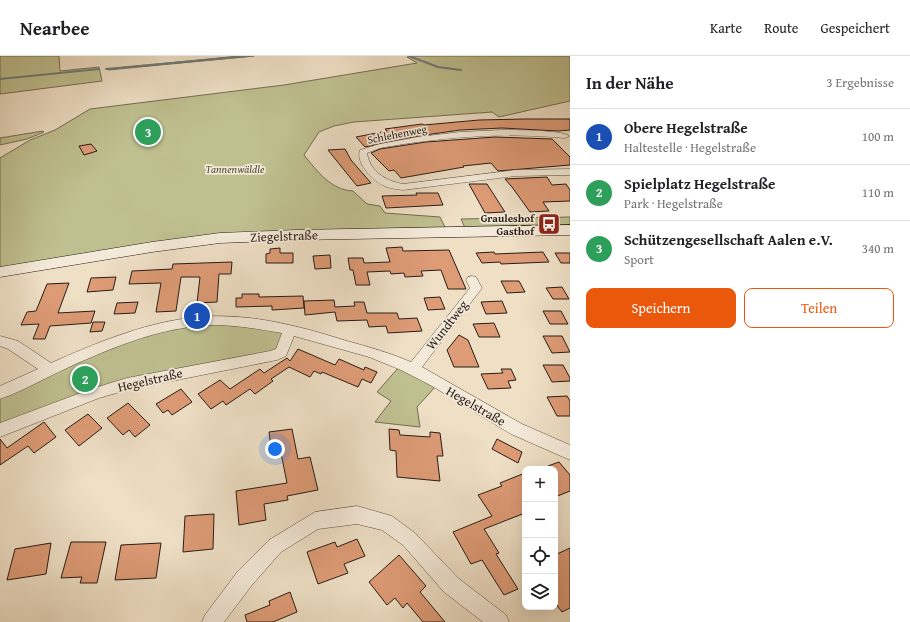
<!DOCTYPE html>
<html lang="de">
<meta charset="utf-8">
<style>
:root{--surface:#fff;--page:#f6f6f6;--text:#202124;--muted:#757577;--line:#e0e0e0;--accent:#ea580c}
body{margin:0;font-family:"Gentium Book Plus",serif;background:var(--page);color:var(--text)}
.controls{position:absolute;right:12px;bottom:12px;display:grid;overflow:hidden;border-radius:8px;box-shadow:0 4px 16px #0002}
.controls button{width:36px;height:36px;display:grid;place-items:center;padding:0;border:0;border-bottom:1px solid var(--line);background:var(--surface);color:var(--text);font:20px sans-serif}
.you{position:absolute;left:275px;top:393px;width:14px;height:14px;margin:-10px;border:3px solid #fff;border-radius:50%;background:#1a73e8;box-shadow:0 0 0 6px #1a73e833}
.badge{display:grid;place-items:center;width:26px;height:26px;border-radius:50%;background:var(--accent);color:#fff;font-size:13px;font-weight:700}
.pin{position:absolute;translate:-50% -50%;border:2px solid #fff;box-shadow:0 1px 4px #0006}
.list{margin:0;padding:0;list-style:none}
h2{display:flex;justify-content:space-between;align-items:center;height:52px;margin:0;padding:0 16px;font-size:17px}
h2 small{font-size:13px;font-weight:400;color:var(--muted)}
.list li{display:grid;grid-template-columns:26px 1fr auto;gap:12px;align-items:center;box-sizing:border-box;height:56px;padding:0 16px;border-top:1px solid var(--line)}
.list b{display:block;font-size:15px;white-space:nowrap}
.list p{margin:0;font-size:13px;white-space:nowrap;color:var(--muted)}
.list em{font-size:13px;font-style:normal;color:var(--muted)}
.actions{display:flex;gap:8px;padding:12px 16px}
.actions a{flex:1;padding:9px 0;border:1px solid var(--accent);border-radius:8px;text-align:center;font-size:14px;color:var(--accent)}
.actions .main{background:var(--accent);color:#fff}
.icon{flex:none;width:22px;height:22px;fill:none;stroke:currentColor;stroke-width:2;stroke-linecap:round;stroke-linejoin:round}
.map{position:relative;flex:none;width:570px;height:566px;overflow:hidden}
header{display:flex;align-items:center;gap:24px;box-sizing:border-box;height:56px;padding:0 20px;background:var(--surface);border-bottom:1px solid var(--line)}
header strong{font-size:19px}
nav{display:flex;gap:22px;margin-inline-start:auto;font-size:14px}
main{display:flex}
aside{flex:1;background:var(--surface)}
.map>svg:first-child{display:block}
</style>
<header>
<strong>Nearbee</strong>
<nav><a>Karte</a><a>Route</a><a>Gespeichert</a></nav>
</header>
<main>
<div class="map">
<svg width="570" height="566" viewBox="0 0 570 566">
<rect width="100%" height="100%" fill="#eedfc5"/>
<filter id="stains"><feTurbulence type="fractalNoise" baseFrequency=".005" numOctaves="4"/><feColorMatrix values="0 0 0 0 .2 0 0 0 0 .09 0 0 0 0 .02 0 0 0 .5 -.17"/></filter>
<radialGradient id="worn" r=".72"><stop offset=".6" stop-color="#630" stop-opacity="0"/><stop offset="1" stop-color="#630" stop-opacity=".3"/></radialGradient>
<g fill="#bfc090" stroke="#746e54">
<polygon points="0,0 59,0 60,15 99,11 102,25 0,38"/>
<polygon points="239,0 254,0 108,14 107,13"/>
<path d="M412 0H570V45L499 61 492 56 354 66 334 70 319 76 304 99C317 115 331 134 353 135L367 148 380 150 385 157 440 161 446 173 259 177 0 212V102L30 84 55 74 90 53 284 29 417 7 407 1Z"/>
<polygon points="43,75 44,76 27,83 0,89 0,82"/>
<polygon points="570,161 570,172 466,174 461,163"/>
<polygon points="206,265 290,274 281,296 127,328 0,374 0,337 129,282"/>
<polygon points="399,311 436,330 417,351 420,371 375,366 391,345 377,336"/>
</g>
<g fill="none" stroke-linecap="round" stroke-linejoin="round">
<g stroke="#6e7b7b" stroke-width="2">
<polyline points="409,0 438,11 461,14"/>
<polyline points="106,13 249,0"/>
<polyline points="0,23 99,13"/>
</g>
</g>
<g fill="#dd9b76" stroke="#291c17">
<polygon points="524,63 570,63 570,74 558,75 502,72 460,74 418,80 365,91 356,81 387,75 385,73 422,68 424,69 479,64"/>
<polygon points="495,81 552,83 570,101 570,109 498,115 491,107 463,110 464,111 401,122 394,114 389,115 371,97 380,93 426,86"/>
<polygon points="91,88 97,95 84,99 79,90"/>
<polygon points="345,93 351,104 371,127 357,130 328,94"/>
<polygon points="547,121 552,129 566,128 570,134 570,145 543,146 549,155 530,156 512,131 505,123"/>
<polygon points="469,128 487,128 505,156 485,157"/>
<polygon points="416,137 438,137 443,149 386,152 382,140 417,139"/>
<polygon points="402,191 403,195 449,194 466,233 448,233 441,214 421,215 423,220 405,221 404,217 391,218 390,215 367,216 370,229 356,229 353,214 350,214 348,202 363,202 364,207 390,206 386,192"/>
<polygon points="280,192 280,197 293,197 293,207 266,207 266,198 270,197 270,193"/>
<polygon points="494,196 495,198 543,196 549,206 501,208 500,206 482,207 476,197"/>
<polygon points="555,197 570,197 570,207 561,207"/>
<polygon points="330,199 331,212 315,213 313,200"/>
<polygon points="232,206 231,218 219,218 217,246 197,247 200,221 181,221 176,255 156,256 161,227 129,228 132,215 172,213 173,208"/>
<polygon points="116,221 113,234 87,236 91,222"/>
<polygon points="501,225 519,225 525,236 507,237"/>
<polygon points="69,227 58,257 95,255 91,267 50,270 45,283 33,283 39,268 21,269 27,256 36,255 47,228"/>
<polygon points="562,231 569,243 553,243 546,232"/>
<polygon points="242,238 259,238 259,241 303,240 304,252 272,254 272,250 236,251 236,242 242,242"/>
<polygon points="440,241 445,253 428,254 424,242"/>
<polygon points="334,244 335,251 355,250 354,246 364,246 367,257 397,257 399,263 417,262 422,275 388,277 386,270 369,271 367,264 337,265 335,256 305,259 304,245"/>
<polygon points="502,245 507,257 486,258 481,246"/>
<polygon points="138,246 135,257 114,258 117,247"/>
<polygon points="543,255 561,255 568,268 550,268"/>
<polygon points="93,266 105,266 102,275 90,276"/>
<polygon points="494,267 500,281 479,281 473,268"/>
<polygon points="459,279 468,284 479,311 454,311 447,294"/>
<polygon points="543,280 562,280 570,296 552,297"/>
<polygon points="298,293 335,309 339,303 364,314 365,311 377,316 371,327 362,323 358,331 322,316 321,318 314,315 310,321 289,311 271,323 273,325 255,338 250,333 226,349 223,345 211,353 198,338 220,324 230,333 260,313 264,317 287,302 290,305"/>
<polygon points="543,309 563,309 570,322 570,325 552,326"/>
<polygon points="501,313 511,313 516,324 508,325 511,332 488,333 481,318 503,317"/>
<polygon points="181,333 192,346 172,359 168,354 163,357 156,348"/>
<polygon points="567,340 570,345 570,360 557,360 547,341"/>
<polygon points="128,347 150,369 135,381 129,374 123,379 107,362"/>
<polygon points="88,358 102,372 79,390 65,374"/>
<polygon points="44,366 56,381 34,397 28,390 0,409 0,383 7,392"/>
<polygon points="292,373 298,403 310,401 318,434 287,440 288,444 264,448 266,464 239,469 236,435 287,427 281,397 272,399 269,376"/>
<polygon points="389,373 399,374 400,379 430,381 430,376 440,377 443,400 437,400 440,425 397,421 396,395 390,394"/>
<polygon points="497,383 522,396 518,407 492,393"/>
<polygon points="559,406 570,419 570,435 555,441 555,413 550,413 548,410"/>
<polygon points="525,417 525,457 484,473 499,497 496,498 518,533 504,539 482,504 471,508 453,476 492,460 478,439 502,430 500,427"/>
<polygon points="214,458 213,493 183,496 185,460"/>
<polygon points="357,483 365,500 344,508 348,517 318,528 307,496 335,486 337,491"/>
<polygon points="71,486 106,486 97,527 80,527 82,521 61,522"/>
<polygon points="51,487 46,518 7,524 15,493"/>
<polygon points="161,487 156,522 115,524 121,489"/>
<polygon points="570,492 570,552 562,556 555,547 555,499"/>
<polygon points="399,499 426,530 420,536 445,566 423,566 407,547 403,552 395,542 387,549 369,526"/>
<polygon points="290,536 297,556 273,566 247,566 245,559 270,549 269,545"/>
</g>
<g fill="none" stroke-linecap="round" stroke-linejoin="round">
<g stroke="#5a4d42" stroke-width="1">
<g id="minor">
<path d="M502 74C514 74 562 74 569 80L565 82C502 76 442 81 380 92L367 97C370 116 386 125 403 128L515 114 570 113V119L515 120 403 134C398 133 392 133 387 131 375 127 355 108 360 94L380 88 418 81 460 76Z"/>
<path d="M472 220 476 221 482 232 422 311 522 368 570 389V404L511 378 432 330 401 314 369 301 294 280 286 300 277 304 127 334 99 342 0 381V367L91 333 127 322 270 295 276 293 282 277C259 273 236 269 212 269 161 271 113 291 67 312 45 322 23 335 0 343V330L38 313 8 293 0 290V280L18 285 51 307C94 288 141 268 189 262 243 255 296 269 347 285 369 291 390 297 411 306L470 232 466 224 468 221Z"/>
<polygon points="357,450 392,460 415,477 458,522 506,559 509,566 483,566 444,536 403,489 382,474 357,468 318,473 281,496 252,529 224,566 202,566 205,559 238,515 269,484 315,456"/>
</g>
</g>
<g stroke="#291c17" stroke-width="1">
<polygon id="secondary" points="570,169 570,179 297,184 220,187 152,196 0,221 0,211 152,186 220,177 297,174"/>
</g>
<use href="#minor" fill="#f4ead9" fill-rule="evenodd"/>
<use href="#secondary" fill="#f4ead9" fill-rule="evenodd"/>
</g>
<defs>
<g id="bus-square" transform="scale(1.15)"><rect x="-9" y="-9" width="18" height="18" rx="4" fill="#8f2418" stroke="#f4ead9"/><path d="M-5-6H5V4H4V6H2V4H-2V6H-4V4H-5ZM-3.5-4V0h7V-4ZM-3.5 1.2v1.5H-2V1.2ZM2 1.2v1.5H3.5V1.2Z" fill="#fff"/></g>
</defs>
<g fill-rule="evenodd">
<use href="#bus-square" x="549" y="168"/>
</g>
<g text-anchor="middle" dominant-baseline="central" stroke-width="3.5" stroke-linejoin="round" paint-order="stroke">
<g font-size="11" fill="#291c17" stroke="#f4ead9">
<text transform="translate(397 78) rotate(-11)">Schlehenweg</text>
</g>
<g font-size="11" font-style="italic" fill="#564d3b" stroke="#f4ead9">
<text x="235" y="113">Tannenwäldle</text>
</g>
<g font-size="11" font-weight="bold" fill="#291c17" stroke="#f4ead9" text-anchor="end">
<text x="534" y="162">Grauleshof<tspan x="534" dy="13">Gasthof</tspan></text>
</g>
<g font-size="13" fill="#291c17" stroke="#f4ead9">
<text transform="translate(284 180) rotate(-2)">Ziegelstraße</text>
<text transform="translate(447 269) rotate(-52)">Wundtweg</text>
<text transform="translate(150 324) rotate(-13)">Hegelstraße</text>
<text transform="translate(476 350) rotate(30)">Hegelstraße</text>
</g>
</g>
<rect width="100%" height="100%" filter="url(#stains)"/>
<rect width="100%" height="100%" fill="url(#worn)"/>
</svg>
<div class="controls">
<button>+</button>
<button>−</button>
<button><svg class="icon" aria-label="locate" viewBox="0 0 24 24"><circle cx="12" cy="12" r="6"/><path d="M12 2v4M12 18v4M2 12h4M18 12h4"/></svg></button>
<button><svg class="icon" aria-label="layers" viewBox="0 0 24 24"><path d="M12 4l9 5-9 5-9-5zM3 14l9 5 9-5"/></svg></button>
</div>
<div class="you"></div>
<div class="pin badge" style="left:197px;top:260px;background:#1a4fb4">1</div>
<div class="pin badge" style="left:85px;top:323px;background:#2e9e5b">2</div>
<div class="pin badge" style="left:148px;top:76px;background:#2e9e5b">3</div>
</div>
<aside>
<h2>In der Nähe<small>3 Ergebnisse</small></h2>
<ul class="list">
<li><span class="badge" style="background:#1a4fb4">1</span><div><b>Obere Hegelstraße</b><p>Haltestelle · Hegelstraße</p></div><em>100 m</em></li>
<li><span class="badge" style="background:#2e9e5b">2</span><div><b>Spielplatz Hegelstraße</b><p>Park · Hegelstraße</p></div><em>110 m</em></li>
<li><span class="badge" style="background:#2e9e5b">3</span><div><b>Schützengesellschaft Aalen e.V.</b><p>Sport</p></div><em>340 m</em></li>
</ul>
<div class="actions"><a class="main">Speichern</a><a>Teilen</a></div>
</aside>
</main>
